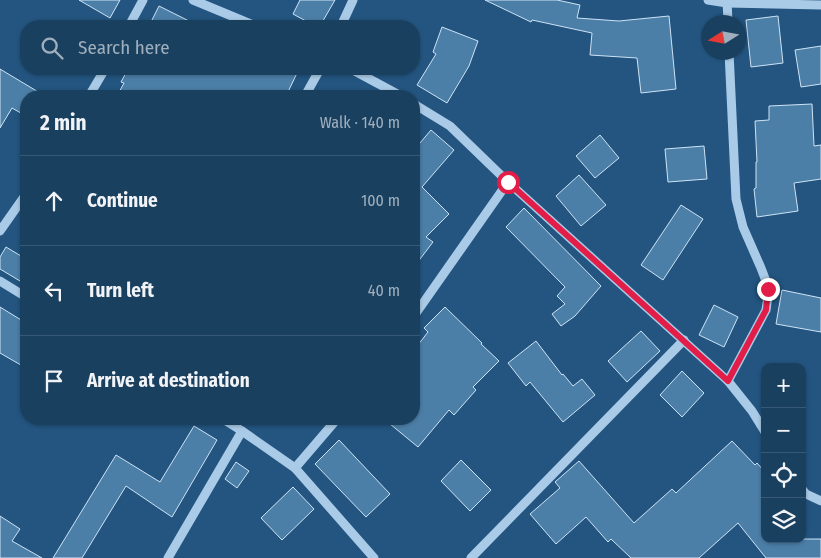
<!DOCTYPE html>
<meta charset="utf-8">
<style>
:root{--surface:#1a4060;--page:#234766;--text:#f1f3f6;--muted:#9fafbd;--line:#385975}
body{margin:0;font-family:"Fira Sans Condensed",sans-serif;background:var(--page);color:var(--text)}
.controls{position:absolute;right:15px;bottom:15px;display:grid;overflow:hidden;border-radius:10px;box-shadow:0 1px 4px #0004}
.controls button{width:45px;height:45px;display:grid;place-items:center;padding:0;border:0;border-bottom:1px solid var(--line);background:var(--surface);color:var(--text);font:25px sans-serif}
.compass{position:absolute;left:701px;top:15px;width:45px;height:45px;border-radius:50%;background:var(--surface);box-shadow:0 1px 4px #0004;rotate:259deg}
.stop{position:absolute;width:15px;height:15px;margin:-11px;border:4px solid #e11d48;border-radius:50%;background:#fff}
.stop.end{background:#e11d48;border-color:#fff;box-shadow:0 1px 5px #0008}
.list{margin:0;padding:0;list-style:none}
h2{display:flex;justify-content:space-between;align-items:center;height:65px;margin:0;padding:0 20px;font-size:21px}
h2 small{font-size:16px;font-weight:400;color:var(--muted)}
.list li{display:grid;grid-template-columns:32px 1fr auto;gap:15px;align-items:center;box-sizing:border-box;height:90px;padding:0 20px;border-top:1px solid var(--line)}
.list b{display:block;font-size:19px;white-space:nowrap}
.list em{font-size:16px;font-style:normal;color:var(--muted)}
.icon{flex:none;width:28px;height:28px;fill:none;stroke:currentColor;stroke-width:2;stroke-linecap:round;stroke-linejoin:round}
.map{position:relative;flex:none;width:821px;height:558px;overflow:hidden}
.search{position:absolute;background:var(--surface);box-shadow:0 1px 4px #0004;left:20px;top:20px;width:400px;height:55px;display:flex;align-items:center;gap:12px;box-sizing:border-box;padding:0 18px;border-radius:20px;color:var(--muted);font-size:19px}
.panel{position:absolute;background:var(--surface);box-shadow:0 1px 4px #0004;left:20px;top:90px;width:400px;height:335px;border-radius:20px}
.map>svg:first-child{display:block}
</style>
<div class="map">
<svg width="821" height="558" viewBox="0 0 821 558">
<rect width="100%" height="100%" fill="#235580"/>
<g fill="#4c7fa8" stroke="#cde3f5">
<polygon points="79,0 120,0 110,18"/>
<polygon points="300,0 335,0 320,26 315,26 293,14"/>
<polygon points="485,0 557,0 580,5 577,18 619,21 669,16 676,89 641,93 637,58 590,55 592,33 532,20 531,22"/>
<polygon points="159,6 199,26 149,26"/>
<polygon points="778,16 783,63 751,67 746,20"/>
<polygon points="442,27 478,41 469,66 447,103 417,85 436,54 433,52"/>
<polygon points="821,46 821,84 801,87 795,50"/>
<polygon points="0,69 45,96 26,96 26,116 12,108 0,128"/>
<polygon points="128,69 299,69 286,96 117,96 124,83 121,82"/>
<polygon points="812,104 814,146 821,145 821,179 794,183 798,211 757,217 754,189 756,188 756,162 757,162 755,121 769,120 769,106"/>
<polygon points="431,130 454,150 422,187 449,214 426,237 433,242 414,267 414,150"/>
<polygon points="600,135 619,158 595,178 576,156"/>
<polygon points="704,146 707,179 668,182 665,149"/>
<polygon points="579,175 606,205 581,226 556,196"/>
<polygon points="681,205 703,219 663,280 641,265"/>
<polygon points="524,208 601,286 575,316 561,326 552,314 565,304 557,296 565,287 506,227"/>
<polygon points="6,247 26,259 26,270 20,281 0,269 0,257"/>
<polygon points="782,290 821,298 821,332 776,324"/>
<polygon points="714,305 738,317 724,347 699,335"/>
<polygon points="0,307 26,323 26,368 0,353"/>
<polygon points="445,307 482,343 481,344 499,361 473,387 476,390 454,415 449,410 418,447 384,419 414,419 414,350 428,332 424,328"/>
<polygon points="641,331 660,351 627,382 608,361"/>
<polygon points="536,341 562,375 563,374 573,386 582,379 595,395 563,422 530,382 526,386 508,363"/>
<polygon points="682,371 704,393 682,417 660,395"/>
<polygon points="194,426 217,440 172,517 126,486 82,558 53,558 116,455 160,482"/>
<polygon points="339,440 390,494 366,517 315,464"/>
<polygon points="732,441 755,465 757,463 765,472 765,539 821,539 821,558 766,558 738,523 699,558 631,558 611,539 608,542 586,517 556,544 530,514 560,488 555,482 579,461 634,523 672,489 676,493"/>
<polygon points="461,460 491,490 470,511 441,481"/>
<polygon points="236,462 249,471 237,488 225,479"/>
<polygon points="293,487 314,509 282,540 261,518"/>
<polygon points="0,516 20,529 12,541 42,558 0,558"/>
</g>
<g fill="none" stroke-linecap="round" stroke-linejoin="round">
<g stroke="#aacbe7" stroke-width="9">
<polyline points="193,0 256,26"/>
<polyline points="708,0 727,3 821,5"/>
<polyline points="727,0 728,22"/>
<polyline points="129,26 143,0"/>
<polyline points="341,26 353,0"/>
<polyline points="351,69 401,96"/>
<polyline points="89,96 105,69"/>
<polyline points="305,96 320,69"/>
<polyline points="414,104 450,126 508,182 728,381 752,411 765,432"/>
<polyline points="0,231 26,194"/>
<polyline points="0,281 26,297"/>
<polyline points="414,316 508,182"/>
<polyline points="728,381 766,310 769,289 761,268 743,227 736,199 729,52"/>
<polyline points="223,419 242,431 295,468 374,558"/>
<polyline points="295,468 337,419"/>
<polyline points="802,489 806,494 821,501"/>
<polyline points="168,558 242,431"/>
<polyline points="471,558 684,340"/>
</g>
</g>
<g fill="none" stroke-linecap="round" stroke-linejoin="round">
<polyline stroke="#e11d48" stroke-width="6" points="508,182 728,381 766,310 768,289"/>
</g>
</svg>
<div class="controls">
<button>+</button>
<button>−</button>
<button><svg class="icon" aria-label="locate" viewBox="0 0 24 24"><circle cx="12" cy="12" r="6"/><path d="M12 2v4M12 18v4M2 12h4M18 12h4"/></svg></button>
<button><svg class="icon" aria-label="layers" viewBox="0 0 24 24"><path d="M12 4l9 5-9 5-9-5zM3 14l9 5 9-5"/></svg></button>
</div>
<svg class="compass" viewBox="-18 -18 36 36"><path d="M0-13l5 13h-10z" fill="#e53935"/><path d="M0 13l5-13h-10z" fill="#9fafbd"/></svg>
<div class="stop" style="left:508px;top:182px"></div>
<div class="stop end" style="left:768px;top:289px"></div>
<div class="search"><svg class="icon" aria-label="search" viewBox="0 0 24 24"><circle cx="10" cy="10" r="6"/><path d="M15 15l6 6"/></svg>Search here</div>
<section class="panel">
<h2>2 min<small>Walk · 140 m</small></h2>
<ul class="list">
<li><svg class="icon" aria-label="ahead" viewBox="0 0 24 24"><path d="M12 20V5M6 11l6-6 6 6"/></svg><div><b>Continue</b></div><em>100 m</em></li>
<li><svg class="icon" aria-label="left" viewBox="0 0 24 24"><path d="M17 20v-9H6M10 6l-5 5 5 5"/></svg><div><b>Turn left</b></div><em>40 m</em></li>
<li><svg class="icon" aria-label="arrive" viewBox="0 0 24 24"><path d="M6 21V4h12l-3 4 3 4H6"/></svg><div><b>Arrive at destination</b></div></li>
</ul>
</section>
</div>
